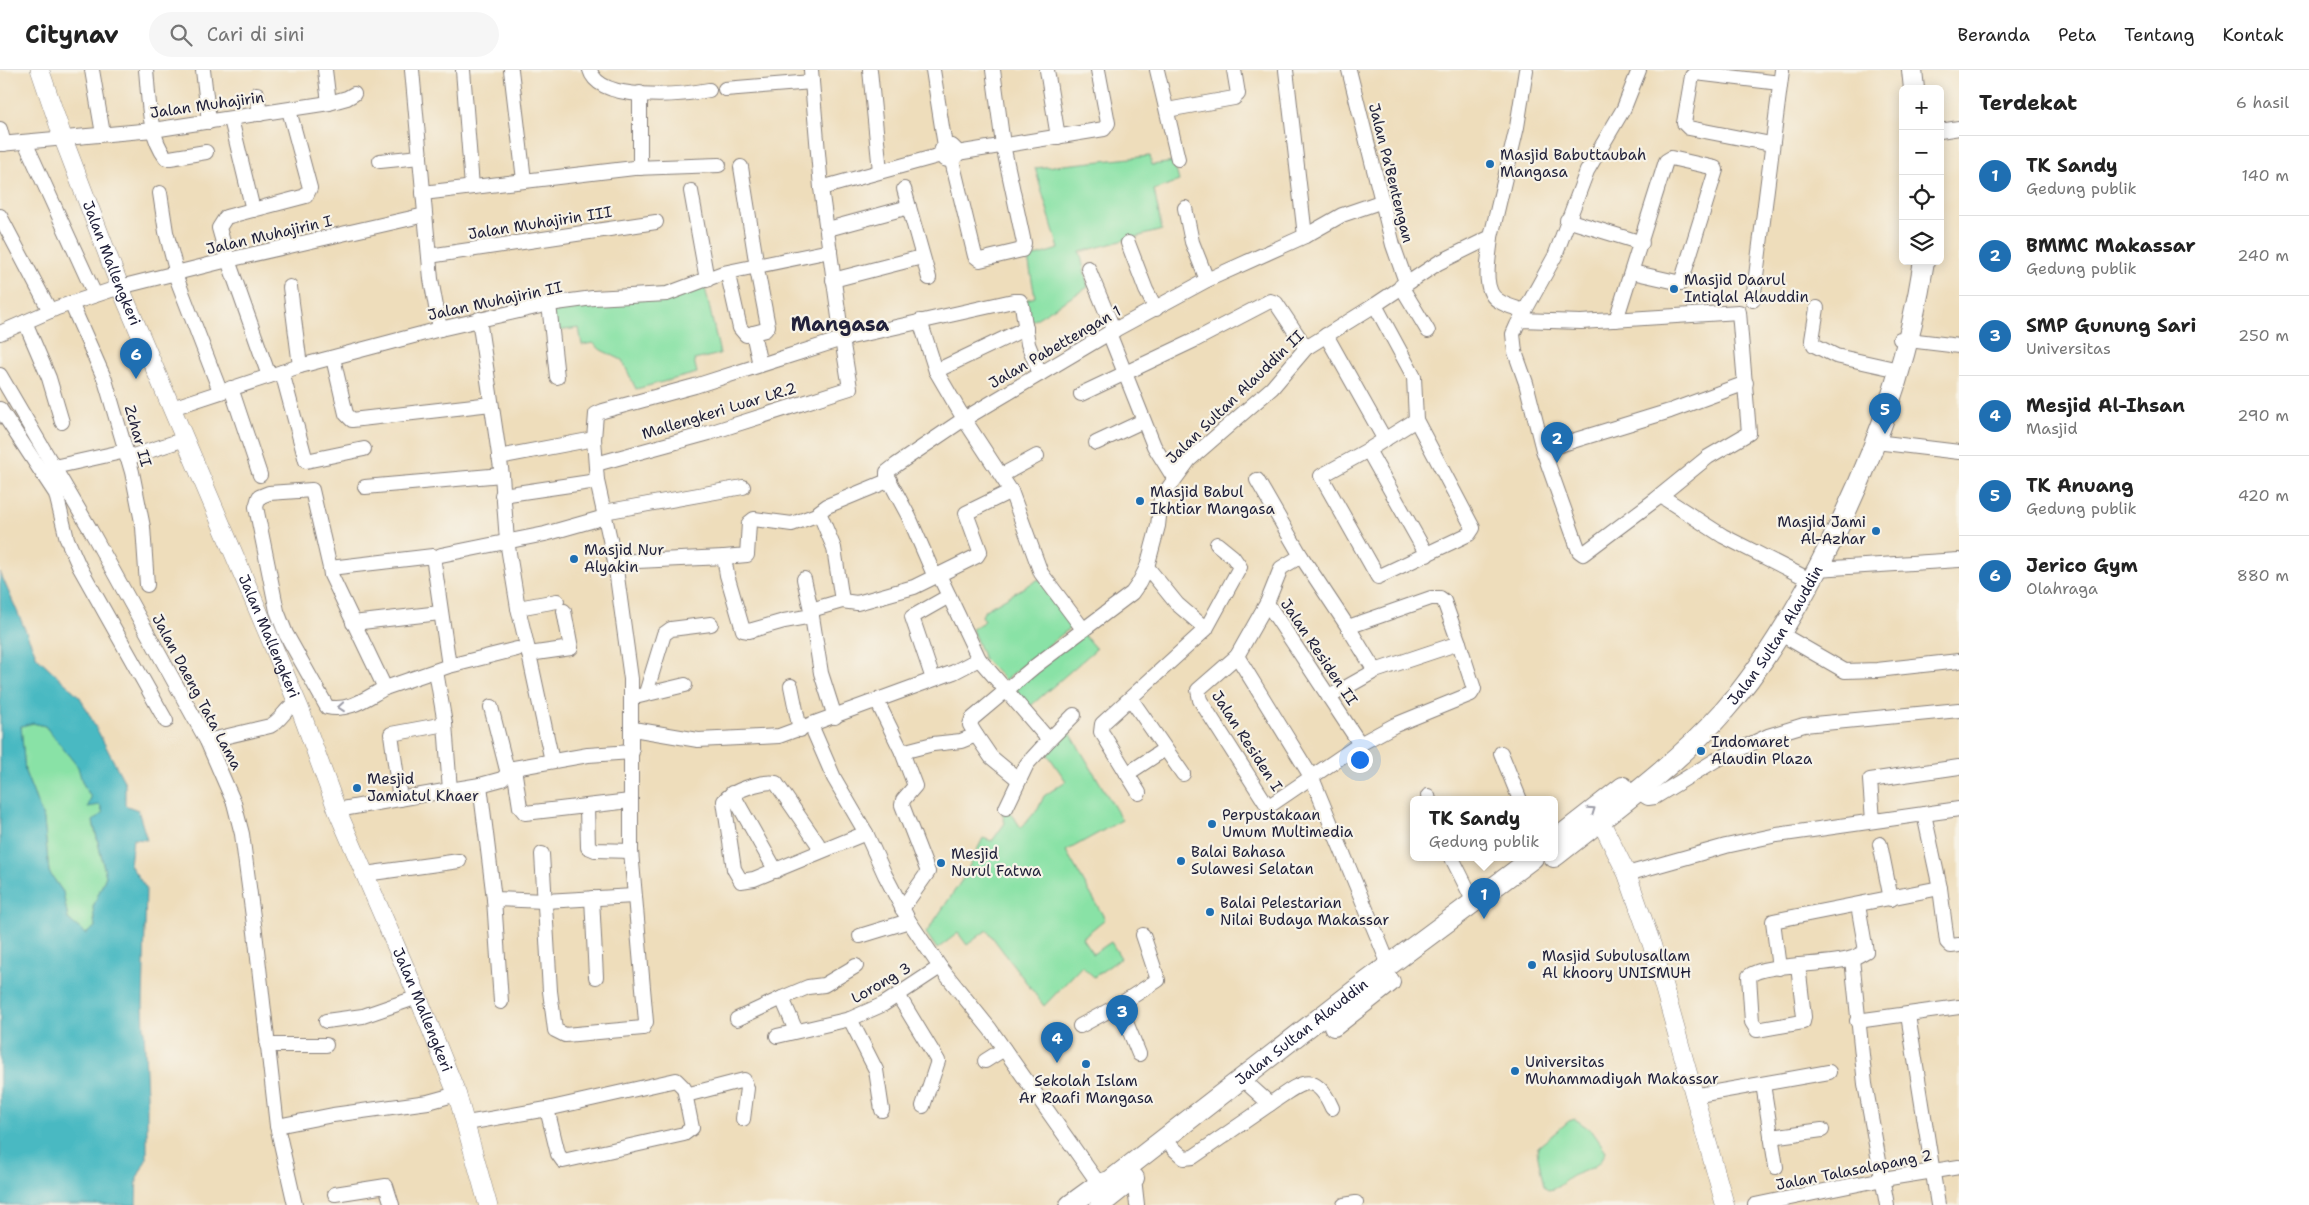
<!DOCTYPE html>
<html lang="id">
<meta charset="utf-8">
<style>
:root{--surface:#fff;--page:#f6f6f6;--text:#222;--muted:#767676;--line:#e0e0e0;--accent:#1f6fb2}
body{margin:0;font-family:"Shantell Sans",sans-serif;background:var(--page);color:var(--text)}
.controls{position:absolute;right:15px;top:15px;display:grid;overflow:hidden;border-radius:8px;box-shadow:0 2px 12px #0003}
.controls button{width:45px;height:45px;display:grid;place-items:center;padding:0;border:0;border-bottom:1px solid var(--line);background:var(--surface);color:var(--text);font:25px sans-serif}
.you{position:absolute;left:1359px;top:689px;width:18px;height:18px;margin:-12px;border:4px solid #fff;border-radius:50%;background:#1a73e8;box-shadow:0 0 0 8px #1a73e833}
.badge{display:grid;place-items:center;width:32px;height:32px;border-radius:50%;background:var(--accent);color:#fff;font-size:16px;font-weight:700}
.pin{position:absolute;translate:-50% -41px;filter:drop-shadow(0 1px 2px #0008)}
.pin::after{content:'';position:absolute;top:26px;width:18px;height:15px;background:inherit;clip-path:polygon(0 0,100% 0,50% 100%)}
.popup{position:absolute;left:1410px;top:726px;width:148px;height:65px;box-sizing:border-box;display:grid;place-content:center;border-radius:8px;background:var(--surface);filter:drop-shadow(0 1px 4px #0005);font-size:16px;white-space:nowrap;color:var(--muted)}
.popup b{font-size:19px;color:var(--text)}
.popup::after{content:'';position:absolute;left:50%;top:100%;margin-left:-10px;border:10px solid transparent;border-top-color:var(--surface)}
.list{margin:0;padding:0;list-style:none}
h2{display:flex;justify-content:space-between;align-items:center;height:65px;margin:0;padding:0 20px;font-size:21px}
h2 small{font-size:16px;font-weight:400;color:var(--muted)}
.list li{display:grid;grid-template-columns:32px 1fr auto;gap:15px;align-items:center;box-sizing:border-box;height:80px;padding:0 20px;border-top:1px solid var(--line)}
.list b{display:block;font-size:19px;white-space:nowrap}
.list p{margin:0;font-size:16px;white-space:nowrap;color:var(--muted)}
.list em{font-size:16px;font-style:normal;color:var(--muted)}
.icon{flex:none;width:28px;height:28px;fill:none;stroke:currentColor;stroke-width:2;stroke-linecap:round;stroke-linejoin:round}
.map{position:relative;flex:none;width:1959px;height:1135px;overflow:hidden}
header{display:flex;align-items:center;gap:30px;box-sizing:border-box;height:70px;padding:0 25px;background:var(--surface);border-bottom:1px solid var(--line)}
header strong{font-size:24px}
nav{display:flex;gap:28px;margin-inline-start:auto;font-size:18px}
.search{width:350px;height:45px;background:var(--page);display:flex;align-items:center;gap:12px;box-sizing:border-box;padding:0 18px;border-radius:28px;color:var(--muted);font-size:19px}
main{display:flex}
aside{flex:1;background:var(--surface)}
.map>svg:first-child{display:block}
</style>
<header>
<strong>Citynav</strong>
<div class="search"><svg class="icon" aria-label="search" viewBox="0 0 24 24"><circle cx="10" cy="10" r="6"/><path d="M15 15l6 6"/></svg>Cari di sini</div>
<nav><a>Beranda</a><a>Peta</a><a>Tentang</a><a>Kontak</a></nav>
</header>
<main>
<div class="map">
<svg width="1959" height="1135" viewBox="0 0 1959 1135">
<rect width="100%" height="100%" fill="#f7f3e8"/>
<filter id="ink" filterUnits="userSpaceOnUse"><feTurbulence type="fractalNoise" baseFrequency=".02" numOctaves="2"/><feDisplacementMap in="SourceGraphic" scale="10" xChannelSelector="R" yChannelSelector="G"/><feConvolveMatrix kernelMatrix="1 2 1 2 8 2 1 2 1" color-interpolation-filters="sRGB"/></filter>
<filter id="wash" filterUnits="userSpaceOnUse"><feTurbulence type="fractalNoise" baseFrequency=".0096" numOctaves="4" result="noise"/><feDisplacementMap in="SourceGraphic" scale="20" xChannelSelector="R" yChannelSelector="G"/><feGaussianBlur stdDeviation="1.12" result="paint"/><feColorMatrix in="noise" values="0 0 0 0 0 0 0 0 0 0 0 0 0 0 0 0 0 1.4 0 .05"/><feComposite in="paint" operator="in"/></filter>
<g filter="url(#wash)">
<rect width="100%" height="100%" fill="#edb"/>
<g fill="#89e2a6" stroke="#568270">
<polygon points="1150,86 1152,95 1174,92 1179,111 1154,120 1162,160 1080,182 1088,217 1031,252 1025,230 1035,227 1028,188 1059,179 1035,98"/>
<polygon points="704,213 720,284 694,290 697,303 636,319 622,290 601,280 593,273 582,275 579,258 550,262 547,237"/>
<polygon points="1039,509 1075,554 1005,610 984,589 972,559 985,551 982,546 985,540"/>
<polygon points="1078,558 1096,579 1027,639 1010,615"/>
<polygon points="33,653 45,656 79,697 82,712 91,727 100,735 103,743 93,752 106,806 93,837 95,858 85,864 68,849 63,822 49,802 44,750 25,702 21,656"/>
<polygon points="1066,656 1122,750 1066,781 1105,849 1082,868 1093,884 1111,872 1121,888 1094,907 1082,896 1044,936 987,860 967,875 958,863 937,879 926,863 964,807 983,768 992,771 1005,753 1002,743 1010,741 1021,758 1038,739 1044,726 1066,711 1044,679"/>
<path d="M1575 1049 1592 1061 1606 1081C1599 1099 1587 1099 1572 1106 1563 1111 1559 1119 1548 1120L1544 1117 1537 1081 1538 1077 1569 1051Z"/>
</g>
<path fill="#4ab9c2" stroke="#366e7e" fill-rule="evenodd" d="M0 502 37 587 80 627 125 713V735L138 740 147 770 133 769 130 795 146 818 143 934 147 1026V1088L137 1108 136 1135H0ZM33 653 45 656 78 697 82 712 91 727 88 737 100 735 103 743 93 751 106 806 93 837 95 857 86 864 68 849 63 822 49 802 44 750 25 702 21 656Z"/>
</g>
<g filter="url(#ink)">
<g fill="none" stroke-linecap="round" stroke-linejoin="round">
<g stroke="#88807b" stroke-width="16">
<g id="minor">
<polyline points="92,0 103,64"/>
<path d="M146 0C149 28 148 65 166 88H170L206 82"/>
<polyline points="203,0 209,52"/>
<polyline points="325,0 329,33"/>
<polyline points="412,0 431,209 440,259"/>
<polyline points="463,0 472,117"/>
<polyline points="511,0 524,110"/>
<path d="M590 0C599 33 682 25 709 20"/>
<polyline points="870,0 880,101"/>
<path d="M933 0 945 76C940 79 940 85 944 89L952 91 957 85 956 80 952 76H945"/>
<polyline points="1047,0 1058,67"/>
<polyline points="1157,0 1178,89"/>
<polyline points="1286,0 1305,166"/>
<polyline points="1349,0 1393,175 1406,212"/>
<polyline points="725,19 812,12"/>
<polyline points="257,24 260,44"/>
<polyline points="1167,40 1234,28 1238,24 1234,0"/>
<polyline points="231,49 253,140"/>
<polyline points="0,59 4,74"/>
<polyline points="1940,61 1959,58"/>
<polyline points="25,72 95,225"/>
<polyline points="0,74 153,60 329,33 347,28 354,24"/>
<polyline points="1771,74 1689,58 1684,53 1692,6 1696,3 1780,13"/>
<polyline points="957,83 1104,59 1108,53 1098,0"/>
<polyline points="380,91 420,87"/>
<polyline points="952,91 975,186 980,190 1022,180 1024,173 1003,75 993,0"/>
<polyline points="741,97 757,197"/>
<polyline points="640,98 640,23"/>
<polyline points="821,118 941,85"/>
<polyline points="904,119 909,137"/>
<polyline points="691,121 707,210"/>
<polyline points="160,123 166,162 177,204"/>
<polyline points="423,123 634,98 719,95"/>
<polyline points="1185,138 1192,172 1207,210"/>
<polyline points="0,146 50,241"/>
<polyline points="1567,150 1642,173"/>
<polyline points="828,159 909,137 929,208"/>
<path d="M1491 167C1490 184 1480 221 1499 231 1506 236 1516 238 1525 241"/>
<polyline points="1128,173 1146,220 1156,239"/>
<polyline points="429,186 656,152"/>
<polyline points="1088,198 1114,261"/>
<polyline points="175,204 220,321"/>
<polyline points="728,205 740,258 746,265 765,260 768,256 757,199"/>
<polyline points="833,210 922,187"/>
<polyline points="1401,216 1428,261"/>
<polyline points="290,217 300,296"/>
<polyline points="1753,230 1782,0"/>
<polyline points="71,233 105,310 132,402 143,457 147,515"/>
<polyline points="549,234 557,307"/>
<polyline points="1375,235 1414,307 1416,350"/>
<polyline points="1817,238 1812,270 1814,275 1836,286 1890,298"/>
<polyline points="479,249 502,405 507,471 518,538 529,584 571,578 564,541"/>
<polyline points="1520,250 1581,252 1739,242 1749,363 1708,387 1655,430 1583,484 1579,481 1543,380 1526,313 1515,282 1513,264 1517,255 1555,186 1587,101 1624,38 1639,0"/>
<polyline points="1616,250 1666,91 1671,88 1715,98 1716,100 1681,213 1632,202"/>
<polyline points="920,251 936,301 964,349 896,395 887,402 887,406 909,447 935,507"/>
<polyline points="25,252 49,308 62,352"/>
<polyline points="0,263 57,238 120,217 228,190 425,145"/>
<polyline points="753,263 760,295"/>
<polyline points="1109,263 1154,376 1174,408"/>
<polyline points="1326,265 1385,370"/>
<polyline points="1900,269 1959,276"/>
<polyline points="333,288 346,344 352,350 491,334"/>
<polyline points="936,301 1026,258"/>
<polyline points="282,302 306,391 364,379"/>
<polyline points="0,305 90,459 207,671 234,733 242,764 255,862 277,1056 295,1135"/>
<polyline points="269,306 228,190 219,158 226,147 306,126 310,118 289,40"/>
<polyline points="231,318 260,405"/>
<polyline points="1081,324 1195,270 1270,231 1276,233 1306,278"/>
<polyline points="172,338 300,296 440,259 549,234 593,228 667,224 723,203 830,181"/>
<polyline points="0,339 56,424 67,469 79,496 166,651"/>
<polyline points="1876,372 1959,382"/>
<polyline points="1096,373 1143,351"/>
<polyline points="1368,380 1321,406 1378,507 1469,464 1473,458 1416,350 1368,380 1427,485"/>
<polyline points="1543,380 1670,341 1746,313"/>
<polyline points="499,387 594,369"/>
<polyline points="127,388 185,369"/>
<polyline points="596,394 709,363 850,318 842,269 1013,231 1020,231 1022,235 1028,274 1040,304"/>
<polyline points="54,397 126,381"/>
<polyline points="1002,405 1037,386"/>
<polyline points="1257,410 1301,486"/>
<polyline points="365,417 502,405"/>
<polyline points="502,425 597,411"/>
<polyline points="1661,426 1723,466 1804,507"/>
<polyline points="604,442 743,417"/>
<polyline points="441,485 545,464 605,447"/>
<polyline points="724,487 747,485 749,453 754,449 792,454 819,444"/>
<polyline points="615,492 724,487 727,505 743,560 749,561 784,551 812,546"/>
<polyline points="1147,497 1177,534 1206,559"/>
<path d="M330 498 312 420 269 423 259 427 256 437 277 541 286 564 327 637C349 642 366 628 385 618"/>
<polyline points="1817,499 1959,490"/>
<polyline points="939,505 979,589 1049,670 1027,694 1006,738"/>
<polyline points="804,509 811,540"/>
<polyline points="842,531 834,478 819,442 827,436 890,410"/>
<polyline points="1267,533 1360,674"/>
<polyline points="518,538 557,531"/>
<polyline points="353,553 440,543"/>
<polyline points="1348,557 1301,486 1281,498 1267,533 1237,586 1198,620 1200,630 1267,735 1272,734 1360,674 1395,655 1471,624 1474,619 1459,573"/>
<polyline points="1083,559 1041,503 1011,421 964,349 1109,263 1207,210 1305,166 1342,145 1383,131"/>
<polyline points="1781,564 1845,601 1877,600 1959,591"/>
<polyline points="529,584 552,691"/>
<polyline points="1237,586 1312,708 1389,895"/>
<polyline points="449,596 433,486 330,498 331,505 385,618 449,596 517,579"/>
<polyline points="933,609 912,547 949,526"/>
<polyline points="791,616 800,660"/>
<polyline points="646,623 664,564 671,559 711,554"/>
<polyline points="639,626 685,615"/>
<polyline points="1329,627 1375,601 1459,573 1444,531 1440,528 1431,528 1348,557 1375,601"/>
<polyline points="1131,629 1183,704"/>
<polyline points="877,631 902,682 933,674 961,671 976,665 970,655 972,649 1034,597 1132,523 1139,513 1147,497 1158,456 1161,428 1189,390 1272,318 1306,278 1375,235 1438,193 1491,167 1517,57 1526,0"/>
<polyline points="491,637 508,704"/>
<polyline points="835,647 821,603 811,540 842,531 857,533 914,517 977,486 980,481 966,443 1011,421"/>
<polyline points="811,655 834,708 866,763 885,805 909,851 940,897 990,959 1099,1114"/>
<polyline points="633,659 698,670 779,666 954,602 979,589"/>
<polyline points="976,665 991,687 1019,710"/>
<polyline points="1049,670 1074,645"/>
<path d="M207 671 270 656C282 650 285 638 297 632"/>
<polyline points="902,682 915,716 903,730 902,735 928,802 902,839"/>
<polyline points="1501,683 1520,730"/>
<polyline points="514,698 520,737 525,743 630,731"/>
<polyline points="1127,704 1165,679"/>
<polyline points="480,715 502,709 514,698 588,685 632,682"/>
<polyline points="450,720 480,715 494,829 545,831 634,826"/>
<polyline points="1638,722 1648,728 1655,727 1716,690 1768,666 1804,655 1959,640"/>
<polyline points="732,723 776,801"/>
<polyline points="1139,723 1104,666 1101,662 1102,654 1206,559 1240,497 1233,487 1217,474"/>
<polyline points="1428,726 1429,730"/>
<polyline points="400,729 391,664 445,654"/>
<polyline points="587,737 588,777 595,780 631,781"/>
<polyline points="337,740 450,720 445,654 436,601"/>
<polyline points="1924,744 1940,818 1947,872 1951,876 1959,875"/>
<polyline points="1873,751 1870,710 1959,697"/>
<polyline points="1880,774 1891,829"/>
<path d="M822 780 776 713C764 710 731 721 724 731L734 799 741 811 754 809 866 763"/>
<polyline points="542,784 550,921 555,960 565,965 643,958 646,952 631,781 631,609 615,492 597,411 594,369 596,344 603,341 695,316 842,269 821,118 811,0"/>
<polyline points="1452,788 1474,832"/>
<polyline points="365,804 459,791"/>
<polyline points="1627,804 1726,776 1777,765 1959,739"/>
<polyline points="592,828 596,907"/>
<polyline points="494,829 501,932"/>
<polyline points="860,866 909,851"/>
<polyline points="1852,889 1865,1014 1887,1135"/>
<path d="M1798 895 1804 947 1803 952 1757 960 1752 952 1749 906C1763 893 1831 896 1852 888 1857 887 1862 883 1866 881L1858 835"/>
<polyline points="1779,898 1773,851 1940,818"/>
<polyline points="898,925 938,991 923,1036"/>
<polyline points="1119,935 1139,984"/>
<polyline points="1908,945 1938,1135"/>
<polyline points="737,949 782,928"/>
<polyline points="850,949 876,1000 882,1040"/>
<polyline points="326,951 363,946 418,927"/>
<polyline points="1857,951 1959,937"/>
<polyline points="1080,956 1119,935 1158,910 1143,865"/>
<polyline points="796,961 782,928 808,917 824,915 856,896"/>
<polyline points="777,966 850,949 884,934 940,897"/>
<polyline points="267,975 326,975"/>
<polyline points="985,991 1004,979"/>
<polyline points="1763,1014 1776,1097"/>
<path d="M1250 1016 1270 1034C1298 1015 1314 997 1332 1038"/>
<polyline points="686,1025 744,1010 747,1018 743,1049"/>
<polyline points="1693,1026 1829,1002"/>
<polyline points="467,1053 547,1039 676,1010 684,1018 692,1058 684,1064 563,1091 558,1084 547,1039"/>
<polyline points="277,1056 333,1045 428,1032 457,1024"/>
<polyline points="1771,1067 1822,1060"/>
<polyline points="1173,1078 1184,1088 1193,1087 1270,1034"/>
<polyline points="1134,1108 1137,1135"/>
<polyline points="335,1124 386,1116 392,1135"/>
<polyline points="1344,1135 1356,1133"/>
<polyline points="1755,1135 1883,1109 1959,1097"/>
</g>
</g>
<g stroke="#88807b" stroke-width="19">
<g id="major">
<path id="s1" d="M40 0 63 68 120 217 300 639 337 740 418 927 457 1024 488 1135"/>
<polyline points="1601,752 1627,804 1652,875 1725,1135"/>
</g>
</g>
<g stroke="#88807b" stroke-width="22">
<g id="highway">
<polyline points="1912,0 1914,19"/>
<polyline points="1554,771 1623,717"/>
<path id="s2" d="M1554 787C1612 741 1674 697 1723 642 1756 605 1782 563 1806 520 1863 417 1906 308 1924 191"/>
<polyline points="1334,956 1390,912"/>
<path id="s3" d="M1070 1135 1099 1114 1110 1111 1357 919 1533 788"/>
<polyline points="1100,1135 1134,1108"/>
</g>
</g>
<use href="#minor" stroke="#fff" stroke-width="14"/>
<use href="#major" stroke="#fff" stroke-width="18"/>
<use href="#highway" stroke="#fff" stroke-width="20"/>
</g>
<defs><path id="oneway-chevron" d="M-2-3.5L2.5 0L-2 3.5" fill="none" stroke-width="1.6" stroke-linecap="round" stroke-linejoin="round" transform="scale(1.25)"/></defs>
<g stroke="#9c9ca7">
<use href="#oneway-chevron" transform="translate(341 637) rotate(175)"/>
<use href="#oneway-chevron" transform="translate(1592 740) rotate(-35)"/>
</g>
</g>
<g fill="#1f6fb2" stroke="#f7f3e8" stroke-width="2">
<circle cx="1490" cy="94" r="5"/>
<circle cx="1674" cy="219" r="5"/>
<circle cx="1140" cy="431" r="5"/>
<circle cx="1876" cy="461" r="5"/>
<circle cx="574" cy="489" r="5"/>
<circle cx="1701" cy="681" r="5"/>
<circle cx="357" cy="718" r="5"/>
<circle cx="1212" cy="754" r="5"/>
<circle cx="1181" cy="791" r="5"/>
<circle cx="941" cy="793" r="5"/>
<circle cx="1210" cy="842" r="5"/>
<circle cx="1532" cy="895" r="5"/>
<circle cx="1086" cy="994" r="5"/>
<circle cx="1515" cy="1001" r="5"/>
</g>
<g text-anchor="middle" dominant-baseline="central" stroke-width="4.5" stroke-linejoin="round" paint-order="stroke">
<g font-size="15" fill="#22223b" stroke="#f7f3e8">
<text transform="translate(207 35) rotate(-8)">Jalan Muhajirin</text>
<text transform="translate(1391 103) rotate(76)">Jalan Pa'Bentengan</text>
<text transform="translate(540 153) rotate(-9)">Jalan Muhajirin III</text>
<text transform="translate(269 165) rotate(-13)">Jalan Muhajirin I</text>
<text stroke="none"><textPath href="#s1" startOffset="206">Jalan Mallengkeri</textPath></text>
<text transform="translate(495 231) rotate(-12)">Jalan Muhajirin II</text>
<text transform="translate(1055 277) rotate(-30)">Jalan Pabettengan 1</text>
<text transform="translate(1235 327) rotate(-44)">Jalan Sultan Alauddin II</text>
<text transform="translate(719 341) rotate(-17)">Mallengkeri Luar LR.2</text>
<text transform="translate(138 366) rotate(74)">Zchar II</text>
<text stroke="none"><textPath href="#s2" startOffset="316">Jalan Sultan Alauddin</textPath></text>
<text stroke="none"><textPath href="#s1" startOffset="611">Jalan Mallengkeri</textPath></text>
<text transform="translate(1319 582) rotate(56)">Jalan Residen II</text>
<text transform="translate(197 622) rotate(62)">Jalan Daeng Tata Lama</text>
<text transform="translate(1247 671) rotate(57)">Jalan Residen I</text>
<text transform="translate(881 913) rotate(-30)">Lorong 3</text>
<text stroke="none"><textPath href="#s1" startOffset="1015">Jalan Mallengkeri</textPath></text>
<text stroke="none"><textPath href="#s3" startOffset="290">Jalan Sultan Alauddin</textPath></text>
<text transform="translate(1854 1100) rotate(-11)">Jalan Talasalapang 2</text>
</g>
<g font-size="15" fill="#22223b" stroke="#f7f3e8" text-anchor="start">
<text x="1500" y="85">Masjid Babuttaubah<tspan x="1500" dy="17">Mangasa</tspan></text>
<text x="1684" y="210">Masjid Daarul<tspan x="1684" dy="17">Intiqlal Alauddin</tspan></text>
<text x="1150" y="422">Masjid Babul<tspan x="1150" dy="17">Ikhtiar Mangasa</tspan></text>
<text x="1866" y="452" text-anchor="end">Masjid Jami<tspan x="1866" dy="17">Al-Azhar</tspan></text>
<text x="584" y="480">Masjid Nur<tspan x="584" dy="17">Alyakin</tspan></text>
<text x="1711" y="672">Indomaret<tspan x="1711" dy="17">Alaudin Plaza</tspan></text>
<text x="367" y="709">Mesjid<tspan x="367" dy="17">Jamiatul Khaer</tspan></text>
<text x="1222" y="745">Perpustakaan<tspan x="1222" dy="17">Umum Multimedia</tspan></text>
<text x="1191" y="782">Balai Bahasa<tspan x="1191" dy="17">Sulawesi Selatan</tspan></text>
<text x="951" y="784">Mesjid<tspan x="951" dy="17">Nurul Fatwa</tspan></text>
<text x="1220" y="833">Balai Pelestarian<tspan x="1220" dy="17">Nilai Budaya Makassar</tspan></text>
<text x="1542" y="886">Masjid Subulusallam<tspan x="1542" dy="17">Al khoory UNISMUH</tspan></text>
<text x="1525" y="992">Universitas<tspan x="1525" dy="17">Muhammadiyah Makassar</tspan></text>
<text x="1086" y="1011" text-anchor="middle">Sekolah Islam<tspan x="1086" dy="17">Ar Raafi Mangasa</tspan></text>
</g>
<g font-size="20" font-weight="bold" fill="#22223b" stroke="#f7f3e8">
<text x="840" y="254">Mangasa</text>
</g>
</g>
</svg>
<div class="controls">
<button>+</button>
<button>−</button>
<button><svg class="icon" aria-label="locate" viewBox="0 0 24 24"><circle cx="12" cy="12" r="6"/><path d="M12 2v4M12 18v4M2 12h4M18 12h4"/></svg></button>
<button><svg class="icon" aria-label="layers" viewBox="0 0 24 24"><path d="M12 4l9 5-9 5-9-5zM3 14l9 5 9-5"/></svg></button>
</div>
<div class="you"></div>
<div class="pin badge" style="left:1484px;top:849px">1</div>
<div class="popup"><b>TK Sandy</b>Gedung publik</div>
<div class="pin badge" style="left:1557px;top:393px">2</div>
<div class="pin badge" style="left:1122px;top:966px">3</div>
<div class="pin badge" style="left:1057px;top:993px">4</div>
<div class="pin badge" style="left:1885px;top:364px">5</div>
<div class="pin badge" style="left:136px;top:309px">6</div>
</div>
<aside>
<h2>Terdekat<small>6 hasil</small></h2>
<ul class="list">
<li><span class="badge">1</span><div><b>TK Sandy</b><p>Gedung publik</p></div><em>140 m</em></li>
<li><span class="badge">2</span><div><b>BMMC Makassar</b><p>Gedung publik</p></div><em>240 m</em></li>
<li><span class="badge">3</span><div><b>SMP Gunung Sari</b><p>Universitas</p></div><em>250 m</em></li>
<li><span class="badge">4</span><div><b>Mesjid Al-Ihsan</b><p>Masjid</p></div><em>290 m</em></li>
<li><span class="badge">5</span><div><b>TK Anuang</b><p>Gedung publik</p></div><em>420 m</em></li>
<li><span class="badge">6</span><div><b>Jerico Gym</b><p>Olahraga</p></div><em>880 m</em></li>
</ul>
</aside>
</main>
